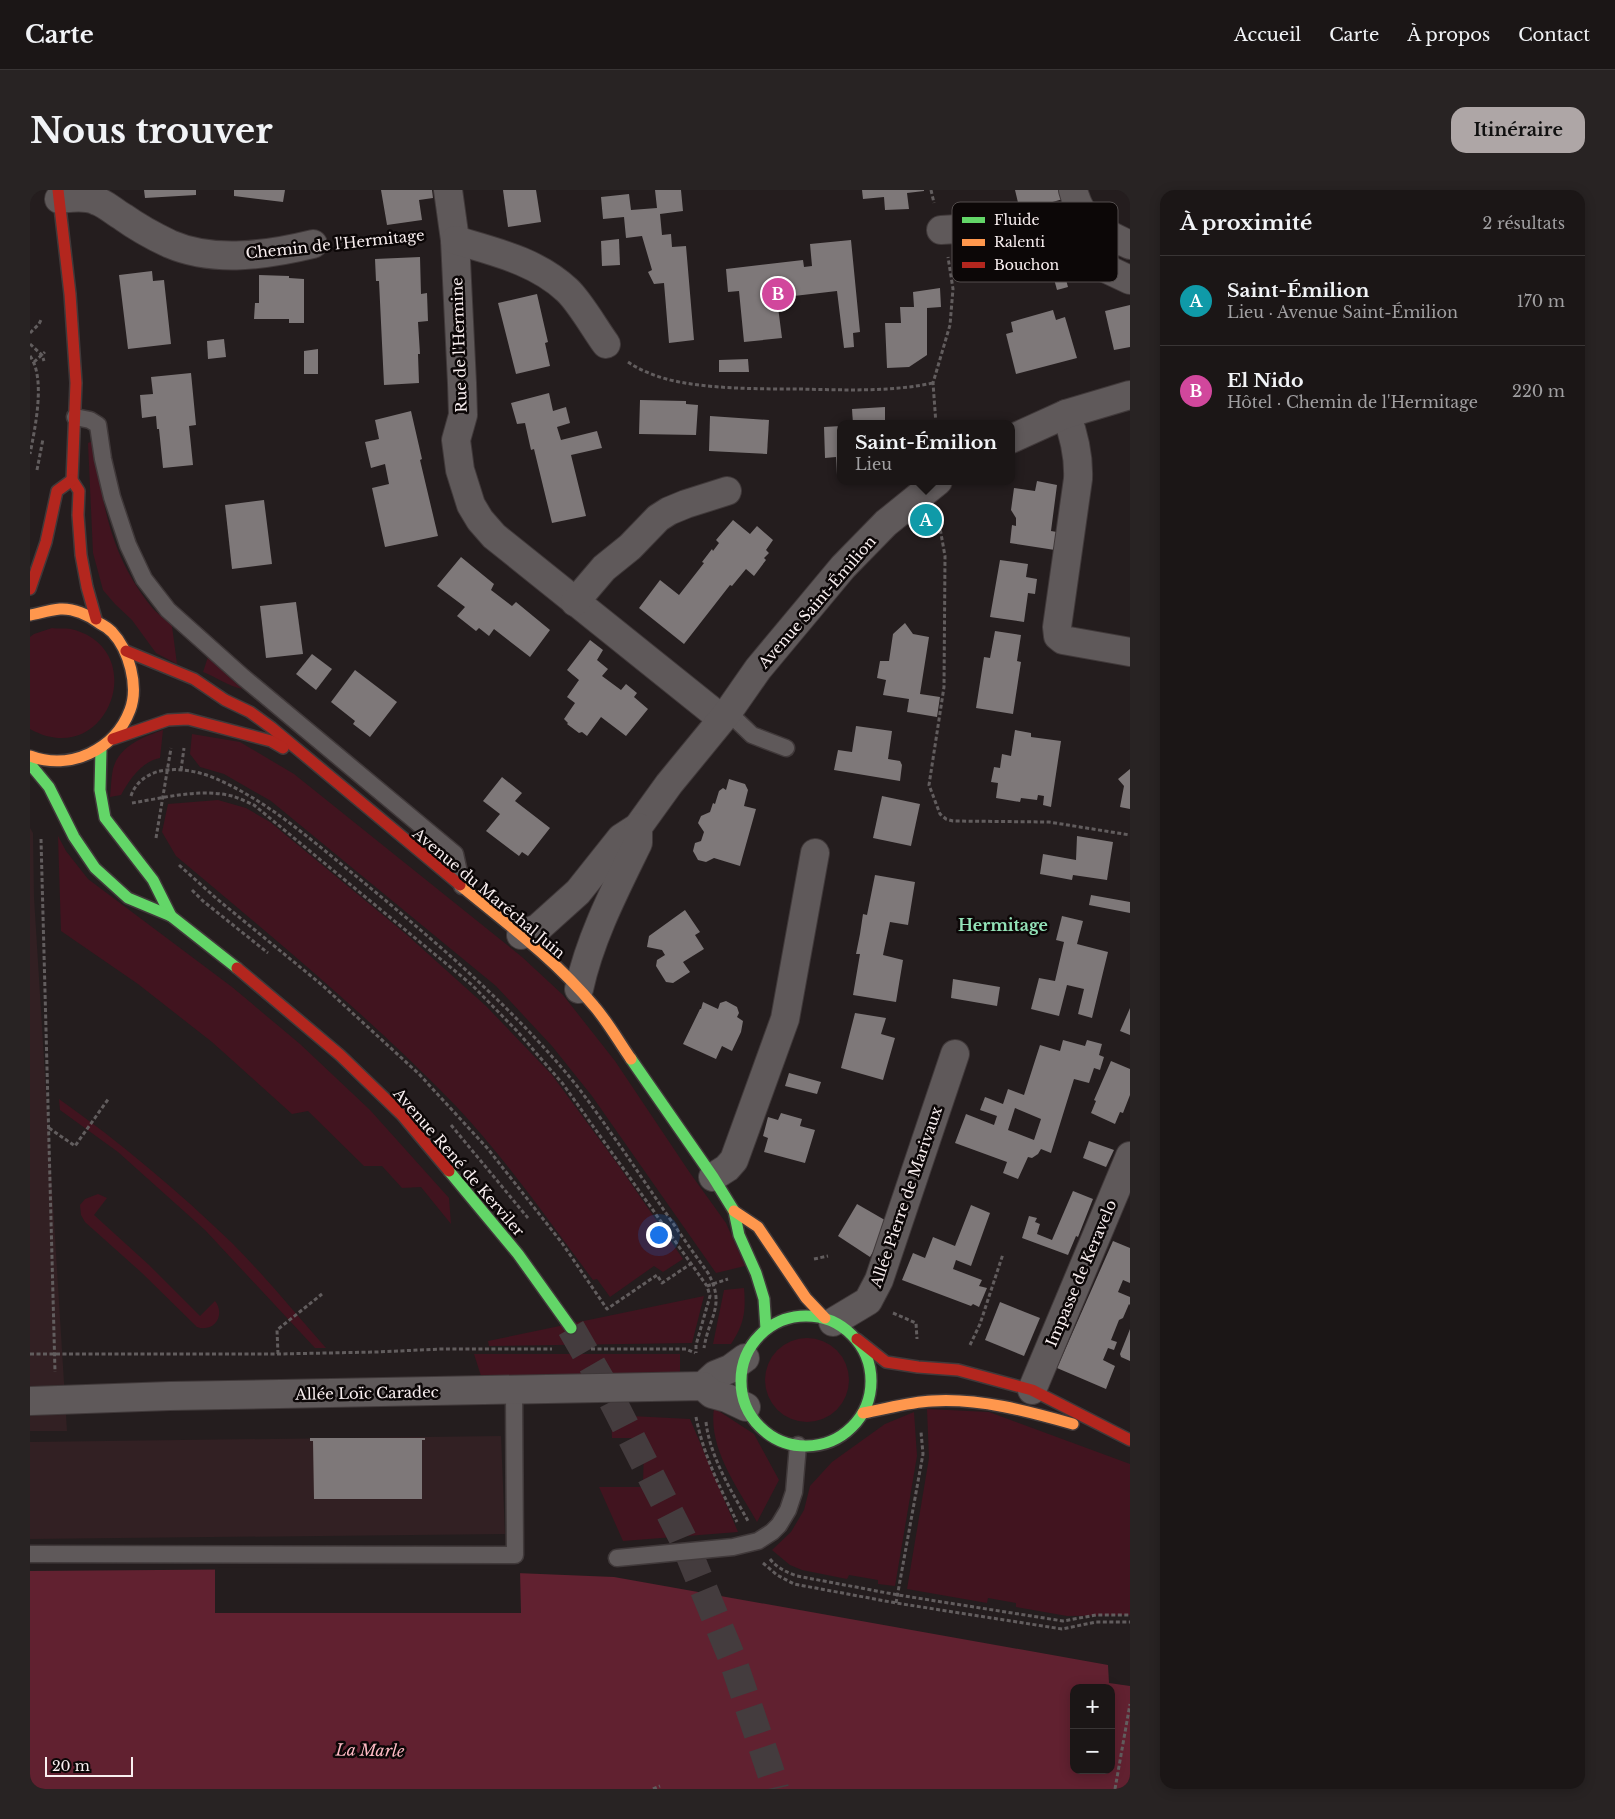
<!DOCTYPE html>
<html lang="fr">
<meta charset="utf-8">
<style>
:root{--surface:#1b1616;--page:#282323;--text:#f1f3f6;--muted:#a09fa1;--line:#393535;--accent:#aea6a6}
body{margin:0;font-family:"Libre Baskerville",serif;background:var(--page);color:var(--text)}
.controls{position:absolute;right:15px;bottom:15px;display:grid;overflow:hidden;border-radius:10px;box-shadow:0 2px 12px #0003}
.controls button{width:45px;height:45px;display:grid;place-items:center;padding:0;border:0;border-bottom:1px solid var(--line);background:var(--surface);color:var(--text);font:25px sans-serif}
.scale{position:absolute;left:15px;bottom:12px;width:88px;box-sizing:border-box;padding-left:5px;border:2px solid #f9eff0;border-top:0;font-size:14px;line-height:18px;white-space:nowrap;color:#f9eff0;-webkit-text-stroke:4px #0c0707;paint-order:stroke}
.you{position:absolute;left:628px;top:1044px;width:18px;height:18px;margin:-12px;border:4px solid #fff;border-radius:50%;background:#1a73e8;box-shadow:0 0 0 8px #1a73e833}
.badge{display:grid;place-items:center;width:32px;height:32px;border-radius:50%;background:var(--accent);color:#fff;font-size:16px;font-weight:700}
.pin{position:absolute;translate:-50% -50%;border:2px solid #fff;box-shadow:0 1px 5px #0006}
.popup{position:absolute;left:807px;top:230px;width:178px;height:65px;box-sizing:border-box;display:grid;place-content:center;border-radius:10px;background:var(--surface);filter:drop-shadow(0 1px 4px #0005);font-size:16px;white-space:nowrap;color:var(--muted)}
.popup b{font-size:19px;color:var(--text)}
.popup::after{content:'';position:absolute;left:50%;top:100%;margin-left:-10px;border:10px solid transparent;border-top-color:var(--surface)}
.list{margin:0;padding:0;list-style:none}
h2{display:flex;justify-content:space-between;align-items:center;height:65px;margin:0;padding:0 20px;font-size:21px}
h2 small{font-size:16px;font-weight:400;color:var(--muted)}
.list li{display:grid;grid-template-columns:32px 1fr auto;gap:15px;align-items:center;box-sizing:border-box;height:90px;padding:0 20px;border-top:1px solid var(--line)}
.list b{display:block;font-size:19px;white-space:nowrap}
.list p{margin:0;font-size:16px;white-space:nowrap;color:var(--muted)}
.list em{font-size:16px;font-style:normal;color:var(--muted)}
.map{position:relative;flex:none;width:1100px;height:1599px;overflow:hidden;border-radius:15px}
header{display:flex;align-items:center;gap:30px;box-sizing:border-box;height:70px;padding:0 25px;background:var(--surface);border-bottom:1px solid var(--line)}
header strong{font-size:24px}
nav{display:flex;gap:28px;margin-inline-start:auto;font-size:18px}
.intro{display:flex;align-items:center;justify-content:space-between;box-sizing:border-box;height:120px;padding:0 30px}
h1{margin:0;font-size:35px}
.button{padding:12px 22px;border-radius:15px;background:var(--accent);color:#111;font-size:18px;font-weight:700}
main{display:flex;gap:30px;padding:0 30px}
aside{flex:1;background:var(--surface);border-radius:15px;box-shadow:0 2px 12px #0003}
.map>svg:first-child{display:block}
</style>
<header>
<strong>Carte</strong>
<nav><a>Accueil</a><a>Carte</a><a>À propos</a><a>Contact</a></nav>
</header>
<div class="intro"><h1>Nous trouver</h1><a class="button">Itinéraire</a></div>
<main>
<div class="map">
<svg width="1100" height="1599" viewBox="0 0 1100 1599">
<rect width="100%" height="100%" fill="#241d1e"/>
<g fill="#322023">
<polygon points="0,638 3,643 4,707 37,1241 0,1241"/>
<polygon points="471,1246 475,1344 0,1349 0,1252"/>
</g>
<g fill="#41141f">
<path d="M63 251C73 313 79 363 120 415 126 423 135 429 142 436L147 474 126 463 102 430 85 414 73 400 63 363 58 253Z"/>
<path d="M22 438C28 439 35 438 41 439 123 459 77 582 0 539V447L4 444Z"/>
<path d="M178 467 212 499C198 496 186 487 173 482Z"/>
<path d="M133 540 130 568C112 571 99 590 91 605L80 607C81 598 81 588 83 579 89 556 113 547 133 540Z"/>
<polygon points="162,544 210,552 264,584 492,767 533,805 585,871 660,983 696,1033 715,1076 686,1083 562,906 522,856 466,796 241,611 194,584 170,577 160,564"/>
<path d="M188 610 216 618 240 632 377 745 456 816 522 885 589 976 653 1069 633 1082 624 1076 580 1107 567 1089 563 1090C519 1031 476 969 425 915 338 825 241 746 146 666L132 642 138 614Z"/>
<polygon points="28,646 36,661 58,689 202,797 270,854 340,920 419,1008 421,1034 391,997 372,998 352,976 334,976 278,921 262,924 182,852 108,794 31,741"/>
<path d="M29 909C90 952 148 1001 202 1053 235 1086 265 1123 296 1158H285L175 1040 88 962 30 920Z"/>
<path d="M68 1004 77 1008 64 1025 119 1075 170 1126 185 1111C196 1125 184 1143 167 1137L112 1083 55 1032 51 1025 50 1015 55 1009Z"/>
<path d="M714 1098C716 1122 714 1134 701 1154H683L694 1100Z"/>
<polygon points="674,1106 662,1153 459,1156 458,1151"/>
<circle cx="777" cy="1190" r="42"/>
<polygon points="444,1164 650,1164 650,1183 451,1186"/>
<path d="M684 1218 724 1244 749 1290 727 1332C708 1298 678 1259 684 1218Z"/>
<polygon points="897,1219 959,1222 1100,1274 1100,1425 1037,1426 986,1417 986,1413 958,1408 957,1413 877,1399 899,1268"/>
<polygon points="884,1222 887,1266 865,1396 848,1394 848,1390 819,1385 817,1389 772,1380 760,1375 742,1360 761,1342 774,1320 780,1296 802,1272 855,1234"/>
<polygon points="581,1225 660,1229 708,1342 593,1351 569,1297 613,1297 614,1248 582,1248"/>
</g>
<path fill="#612130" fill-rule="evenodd" d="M247 1379 486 1383 584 1387 1078 1475 1079 1493 1100 1496V1599H0V1381ZM1044 1498H1081V1580H1044Z"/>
<polygon fill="#241d1e" points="185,1377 490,1380 491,1423 185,1423"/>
<g fill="#7e7879" fill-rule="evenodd">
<polygon points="114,0 166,0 166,5 115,8"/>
<polygon points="204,0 255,0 253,12 204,6"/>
<polygon points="351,0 402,0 403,8 389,10 392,30 357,35"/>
<polygon points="473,0 506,0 511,32 478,37"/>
<polygon points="625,0 651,0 653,21 630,24 632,45 641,44 642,57 656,56 664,150 639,153 634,93 624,94 618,82 622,80 612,46 596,48 594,27 573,29 571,7 599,4 601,20 627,18"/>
<polygon points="832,0 894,0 894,1 877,3 879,19 855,20 854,7 833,9"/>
<polygon points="985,0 1031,0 1033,9 1019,13 1021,20 1005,23 990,21"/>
<polygon points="589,49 590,75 572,76 571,51"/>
<polygon points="821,50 830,142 823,143 824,157 814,158 807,101 738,109 738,118 748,117 752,148 714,152 709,101 698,102 696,79 773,70 774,77 782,76 780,54"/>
<polygon points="390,67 391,104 397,103 398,131 388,132 390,164 388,164 389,193 354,195 349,91 346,91 345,69"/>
<polygon points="122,81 123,91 134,90 141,154 98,159 89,85"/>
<polygon points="229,85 259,86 259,88 274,89 274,133 259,133 259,129 224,129 225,113 229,113"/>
<polygon points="1035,86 1038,97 1027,100 1024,89"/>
<polygon points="910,98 911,117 897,118 897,165 879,177 857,178 855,133 871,133 870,117 884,117 883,102"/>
<polygon points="507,104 518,152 515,153 520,176 486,184 468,113"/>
<polygon points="1100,115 1100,157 1084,160 1075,121"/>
<polygon points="1023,120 1026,130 1035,127 1047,168 986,184 976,144 983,142 981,132"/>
<polygon points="194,149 196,167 178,169 177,151"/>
<polygon points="288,159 288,184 274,184 274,161"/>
<polygon points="718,169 719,182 689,182 689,170"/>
<polygon points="161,183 166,235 159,236 163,275 133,278 129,239 127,239 126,226 112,228 110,205 123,204 121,187"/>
<polygon points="519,203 523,221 536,217 540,233 527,237 531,250 567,241 572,258 541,265 556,326 522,333 504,259 501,260 495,233 487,234 481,213"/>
<polygon points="610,210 656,211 656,214 668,215 666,245 609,244"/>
<polygon points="855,217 855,234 823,234 822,219"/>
<polygon points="381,221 392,269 390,270 408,346 355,357 342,298 359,294 355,274 341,278 335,252 349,249 345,230"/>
<polygon points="680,226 739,230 737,264 679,261"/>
<polygon points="811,236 811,285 807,285 806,267 795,268 794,237"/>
<polygon points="1007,291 1027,295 1021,341 1027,342 1025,360 980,353 982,335 986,336 986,328 981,320 984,298 1005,301"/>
<polygon points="234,310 242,374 202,379 195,315"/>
<polygon points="703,330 720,344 727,336 743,350 736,360 739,363 734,368 736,370 724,386 716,379 702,396 700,395 654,454 609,418 630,390 649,405 674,373 672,372 682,359 683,361 689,353 686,350"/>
<polygon points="431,367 464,394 461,400 482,416 486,412 520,440 500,467 464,439 459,446 449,438 446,441 427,426 435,417 407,396"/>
<polygon points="970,370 998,374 996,387 1007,389 1005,404 998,403 994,432 960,427"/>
<polygon points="266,412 273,464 236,468 230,416"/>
<polygon points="875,433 883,444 899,447 890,504 910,507 907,527 877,522 879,509 853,505 856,490 847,488 850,471 859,471 863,444"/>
<polygon points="965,441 991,445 987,471 991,472 983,524 946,518 954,467 960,468"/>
<polygon points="560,450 573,460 567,470 578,479 572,486 591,500 596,494 607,503 604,507 618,519 596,546 571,527 557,546 552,542 549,543 537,534 538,533 534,529 545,513 537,507 549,490 537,480"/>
<polygon points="282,464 302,479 286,500 266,484"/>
<polygon points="325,480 367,512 340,547 323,534 325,531 301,512"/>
<polygon points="826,536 862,541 858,569 870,571 872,575 870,591 804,580 808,560 822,562"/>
<polygon points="985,540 1001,543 1001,547 1031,551 1021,617 1013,615 1014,606 1008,605 1007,610 991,608 990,612 966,608 968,593 961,592 964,577 970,578 972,564 981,566"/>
<polygon points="1100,579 1100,619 1090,617 1094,596 1088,589"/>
<polygon points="472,587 492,603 485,611 520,638 498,666 492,662 489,666 456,641 470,624 453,611"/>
<polygon points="699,589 715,594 718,600 714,616 726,619 710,676 684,668 676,672 668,670 663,661 665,653 671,651 674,642 668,633 671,626 680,622 683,613 685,614 689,601 693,598 696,600"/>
<polygon points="852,606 890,614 881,656 843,648"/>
<polygon points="1047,646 1083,652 1077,690 1043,685 1042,690 1010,684 1013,664 1046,670"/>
<polygon points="845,685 885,692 878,735 860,732 853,765 873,770 866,812 823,805 830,764 826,764 830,744 833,724 837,725"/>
<polygon points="1061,705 1100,712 1100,723 1059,715"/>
<polygon points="655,720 670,742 665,745 674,759 653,772 660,782 643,793 636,792 626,776 627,770 635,765 632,760 617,757 619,746"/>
<polygon points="1032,726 1053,731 1047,754 1078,762 1062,828 1048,824 1054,799 1037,795 1029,826 1001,819 1009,788 1025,791 1034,752 1026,750"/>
<polygon points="923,789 970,797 967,816 921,808"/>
<polygon points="696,811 707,817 709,823 707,827 713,831 711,842 702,861 692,856 686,869 653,854 670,819 671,819 673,812 688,819 690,813"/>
<polygon points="1100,818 1100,845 1090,841"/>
<polygon points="825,823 856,828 851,844 865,848 853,890 811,878"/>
<path d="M1033 850 1055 856 1057 850 1072 854 1069 865 1074 867 1070 880 1064 878 1059 893 1044 889 1021 963 1011 959 1008 964 1002 968 998 967 988 989 973 983 977 972 925 953 936 924 964 935 967 926 950 920 955 907 973 914 978 899 994 905 1010 855 1030 861ZM985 918 1011 929 1004 950 978 940Z"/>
<polygon points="1081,871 1100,879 1100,905 1093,923 1090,922 1085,934 1061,923 1066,911 1064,910"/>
<polygon points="759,883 791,892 787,904 755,896"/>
<polygon points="751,923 772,929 770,936 785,940 775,973 734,962 738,948 733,946 738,927 748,930"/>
<polygon points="1059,951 1084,960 1076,977 1053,968"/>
<polygon points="1043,1001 1063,1009 1048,1047 1046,1046 1038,1065 992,1048 999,1026 1007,1028 1005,1032 1010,1034 1007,1044 1022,1050"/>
<polygon points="827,1014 860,1033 840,1067 808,1046"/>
<polygon points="941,1015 960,1023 941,1076 926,1070 923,1079 952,1090 949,1096 957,1098 949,1117 943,1114 941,1116 872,1090 883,1063 895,1068 903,1047 925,1056"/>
<polygon points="1083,1051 1100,1058 1100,1093 1093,1090 1088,1102 1100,1107 1100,1115 1099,1114 1093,1128 1089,1130 1081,1150 1087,1152 1084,1160 1078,1158 1073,1170 1085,1176 1076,1199 1027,1178"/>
<polygon points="970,1112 1010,1128 994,1166 955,1150"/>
<polygon points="1100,1139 1100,1171 1091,1167 1090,1164"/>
<polygon points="280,1248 395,1248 395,1250 392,1250 392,1309 284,1309 283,1251 280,1251"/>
</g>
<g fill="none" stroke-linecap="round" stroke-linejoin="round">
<polyline stroke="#443c3e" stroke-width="28" stroke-dasharray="28 14" stroke-linecap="butt" points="541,1138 579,1204 652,1347 702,1468 742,1586 745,1599"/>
<g stroke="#40393a" stroke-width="19">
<g id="lane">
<polyline points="45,227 60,230 68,235 73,269 82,307 98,355 114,389 138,420 213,487 425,664 432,696"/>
<polyline points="698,522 722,545 756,558"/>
<polyline points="0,1364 485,1365 484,1201"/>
<polyline points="587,1368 703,1357 728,1351 742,1342 749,1335 758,1320 764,1302 768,1255"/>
</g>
</g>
<g stroke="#40393a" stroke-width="30">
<g id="street">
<polyline points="418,0 425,50 432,193 433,225 426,250 430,280 441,315 450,330 464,346 692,529"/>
<path d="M1043 0C1053 36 1069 40 1100 55"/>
<path d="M29 9C41 8 55 5 67 11 76 14 84 22 93 27 107 37 123 46 140 54 184 73 238 65 283 54"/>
<polyline points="911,40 944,38 970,39 1007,46 1100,90"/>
<path d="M425 50C465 62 506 71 537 100 550 112 565 139 576 154"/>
<path d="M1036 224C1044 245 1049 267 1048 289L1027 437 1028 446 1033 450 1100 462"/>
<polyline points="981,249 1036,224 1100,205"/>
<polyline points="545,412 574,378 600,357 628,328 639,321 656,314 697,301"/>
<polyline points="491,745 508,738 548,702 591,648 608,637 639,594 698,522 728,479 813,377 856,333 908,291"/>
<path d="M549 799C560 748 585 700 608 653V637"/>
<polyline points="683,987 697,978 704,970 755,829 785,663"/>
<polyline points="803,1132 838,1111 849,1090 925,864"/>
<polyline points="673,1196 685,1185 700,1179 715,1168"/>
<polyline points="1002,1200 1100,966"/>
<polyline points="0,1211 140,1206 673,1196 682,1204 697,1208 716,1217"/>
</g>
</g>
<g stroke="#40393a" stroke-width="14">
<g id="fast">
<polyline points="71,559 70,600 75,628 123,690 141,726"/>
<polyline points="0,574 19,597 44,647 65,678 98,708 141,726 207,778"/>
<polyline points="601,869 683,987 704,1021 709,1045 726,1083 734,1109 736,1139"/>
<polyline points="419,981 488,1064 541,1138"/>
<circle cx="776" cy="1191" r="65"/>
</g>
</g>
<g stroke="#40393a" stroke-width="14">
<g id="slow">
<path d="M0 425C10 423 20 420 30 419 43 418 59 425 69 433 73 435 78 438 82 442 99 460 109 496 100 520 85 560 40 581 0 566"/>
<path d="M430 695C475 732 526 770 564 816 578 832 589 852 601 869"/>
<polyline points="704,1021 728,1037 776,1108 795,1128"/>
<path d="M833 1223C856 1219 879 1212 902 1211 950 1208 997 1221 1043 1234"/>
</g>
</g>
<g stroke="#40393a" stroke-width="14">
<g id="jam">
<polyline points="28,0 40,104 46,193 42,290 49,301 48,325 51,365 57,397 66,429"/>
<polyline points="0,399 16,352 27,301 42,290"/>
<polyline points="96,461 164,489 195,510 220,522 242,538 430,695"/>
<polyline points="83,549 138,530 158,529 241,551 253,558"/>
<polyline points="207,778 310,865 372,925 419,981"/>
<polyline points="827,1149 856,1172 888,1177 928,1180 1002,1200 1100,1250"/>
</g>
</g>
<g stroke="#625d5e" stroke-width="3" stroke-dasharray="4 2.5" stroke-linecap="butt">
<polyline points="901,0 904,13"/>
<polyline points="309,52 395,44"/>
<polyline points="0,143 9,134 12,128"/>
<polyline points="0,154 12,165 14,171"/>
<path d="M0 166C16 188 5 238 0 264"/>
<polyline points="4,172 15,162"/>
<path d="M598 172C614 183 636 190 655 193 691 199 733 199 770 199 813 200 861 202 903 193"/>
<polyline points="906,234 903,193 920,135 923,99 918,67"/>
<polyline points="7,280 13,249"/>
<polyline points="908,327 915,366 914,497 899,595 910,624 916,629 923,631 1019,632 1100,645"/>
<polyline points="151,580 154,558"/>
<path d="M101 606C105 593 117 584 130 581 149 577 172 582 189 590 238 612 279 648 321 682 398 745 474 809 538 885 558 909 575 935 593 960 621 1001 649 1043 678 1083 696 1116 679 1126 674 1158"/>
<path d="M102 613C133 608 170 598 202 606 209 608 217 612 224 615L442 795 487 841 533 894 677 1096 680 1106 666 1155V1163"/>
<polyline points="126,648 141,558"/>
<polyline points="11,649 25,1182"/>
<polyline points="149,675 187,709 292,795 389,884 458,959 532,1053 577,1119 627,1085 632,1093 662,1073"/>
<polyline points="162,700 173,711 238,763"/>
<polyline points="421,935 498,1028"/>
<polyline points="19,938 45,956 79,908"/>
<polyline points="784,1069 798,1066"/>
<polyline points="677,1096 698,1089"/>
<polyline points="863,1123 886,1133 887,1149"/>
<polyline points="940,1155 950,1134 973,1064"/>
<polyline points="561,1159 656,1159 665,1163"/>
<polyline points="0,1164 248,1164 346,1162 412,1159 522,1159"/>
<polyline points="248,1164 247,1140 292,1104"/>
<path d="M666 1227C673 1264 690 1298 707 1332"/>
<path d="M676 1232C680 1267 701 1300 718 1331"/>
<path d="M740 1369C747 1378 756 1382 767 1386L868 1405 1033 1431 1066 1425H1100"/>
<polyline points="733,1373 747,1385 764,1394 866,1413 1032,1439 1066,1432 1100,1432"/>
<polyline points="866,1413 893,1264 891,1242"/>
<polyline points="623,1599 630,1596"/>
<polyline points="1085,1599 1100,1514"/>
</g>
<use href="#lane" stroke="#5f595a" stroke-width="16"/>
<use href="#street" stroke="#5f595a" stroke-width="28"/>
<use href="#fast" stroke="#63d668" stroke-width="11"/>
<use href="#slow" stroke="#ff974d" stroke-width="11"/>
<use href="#jam" stroke="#b3261e" stroke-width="11"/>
</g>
<g text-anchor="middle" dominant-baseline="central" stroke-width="5" stroke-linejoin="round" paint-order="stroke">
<g font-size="15" fill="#f9eff0" stroke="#0c0707">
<text transform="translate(305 54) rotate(-6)">Chemin de l'Hermitage</text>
<text transform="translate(429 155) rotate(-92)">Rue de l'Hermine</text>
<text transform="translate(787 412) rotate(-49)">Avenue Saint-Émilion</text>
<text transform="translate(459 703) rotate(40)">Avenue du Maréchal Juin</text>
<text transform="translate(429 972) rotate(49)">Avenue René de Kerviler</text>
<text transform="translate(876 1007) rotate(-71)">Allée Pierre de Marivaux</text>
<text transform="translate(1051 1083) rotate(-67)">Impasse de Keravelo</text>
<text transform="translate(337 1203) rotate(-1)">Allée Loïc Caradec</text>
</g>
<g font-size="16" font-weight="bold" fill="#93e3b8" stroke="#0c0707">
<text x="973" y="735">Hermitage</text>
</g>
<g font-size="16" font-style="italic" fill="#ffbbc5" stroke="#0c0707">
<text transform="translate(340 1560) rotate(1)">La Marle</text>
</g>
</g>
<rect x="922" y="12" width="166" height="80" rx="8" fill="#0c0707" stroke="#534d4d" stroke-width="1"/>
<rect x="932" y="27" width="23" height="6" fill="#63d668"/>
<rect x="932" y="49" width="23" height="7" fill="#ff974d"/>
<rect x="932" y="72" width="23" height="6" fill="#b3261e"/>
<g font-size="14" fill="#f9eff0">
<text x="964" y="35">Fluide</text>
<text x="964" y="57">Ralenti</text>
<text x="964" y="80">Bouchon</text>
</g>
</svg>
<div class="controls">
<button>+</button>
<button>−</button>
</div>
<div class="scale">20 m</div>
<div class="you"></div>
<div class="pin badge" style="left:896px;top:330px;background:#0f9aa8">A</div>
<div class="popup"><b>Saint-Émilion</b>Lieu</div>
<div class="pin badge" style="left:748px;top:104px;background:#d1479c">B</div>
</div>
<aside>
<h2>À proximité<small>2 résultats</small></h2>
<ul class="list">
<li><span class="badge" style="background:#0f9aa8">A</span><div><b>Saint-Émilion</b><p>Lieu · Avenue Saint-Émilion</p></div><em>170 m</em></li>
<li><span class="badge" style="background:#d1479c">B</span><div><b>El Nido</b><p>Hôtel · Chemin de l'Hermitage</p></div><em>220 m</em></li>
</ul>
</aside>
</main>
